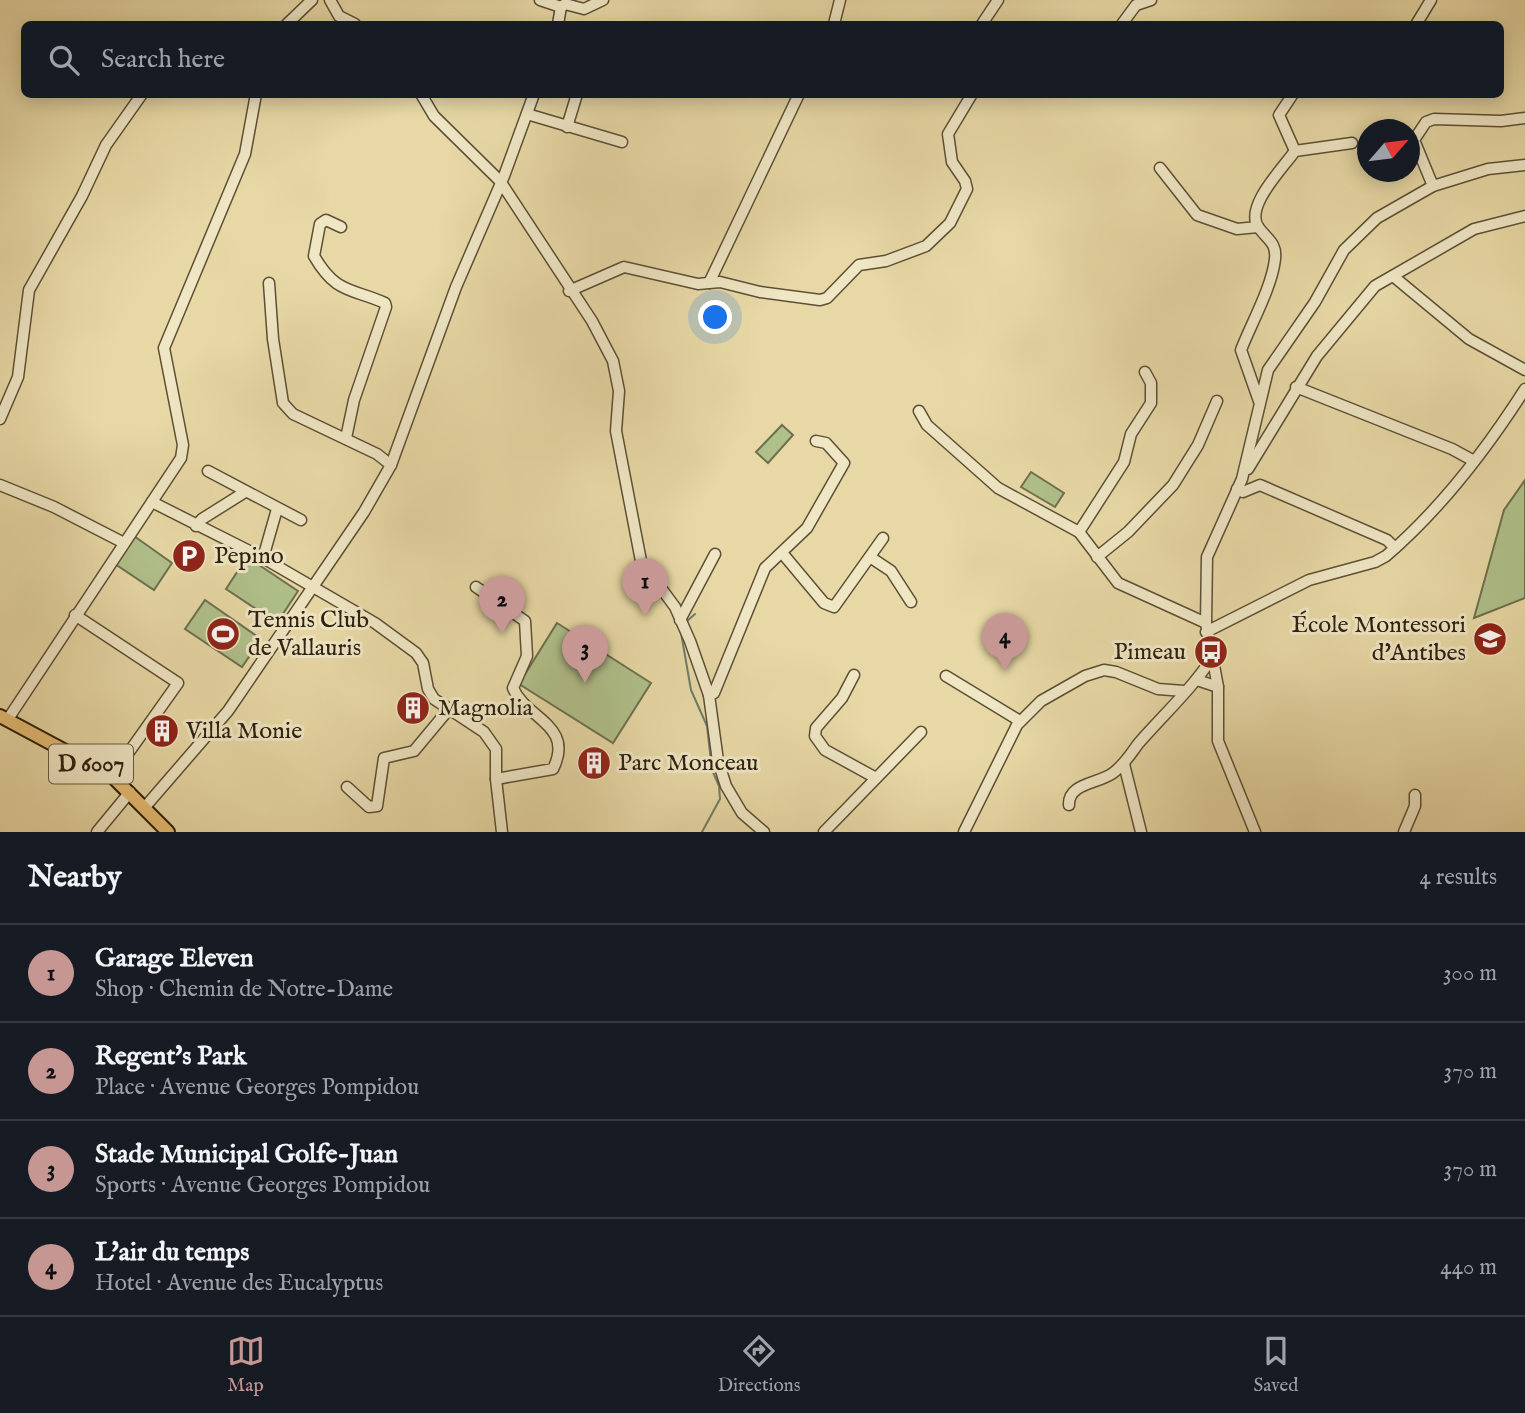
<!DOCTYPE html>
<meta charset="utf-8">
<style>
:root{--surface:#171b24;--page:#242831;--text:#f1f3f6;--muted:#9ea1a6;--line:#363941;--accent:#c59692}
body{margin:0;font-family:"IM FELL English",serif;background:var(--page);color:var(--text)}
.compass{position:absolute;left:1357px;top:119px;width:63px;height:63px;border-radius:50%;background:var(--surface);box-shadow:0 4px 18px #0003;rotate:62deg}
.you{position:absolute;left:716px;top:318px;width:24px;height:24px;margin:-18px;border:5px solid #fff;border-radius:50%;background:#1a73e8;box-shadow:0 0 0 10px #1a73e833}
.badge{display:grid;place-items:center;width:46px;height:46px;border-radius:50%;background:var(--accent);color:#111;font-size:23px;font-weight:700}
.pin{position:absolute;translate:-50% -58px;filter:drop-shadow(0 2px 4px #0008)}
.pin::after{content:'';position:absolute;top:37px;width:24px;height:21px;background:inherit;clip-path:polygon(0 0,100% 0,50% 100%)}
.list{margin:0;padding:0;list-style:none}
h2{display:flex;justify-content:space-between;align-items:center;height:91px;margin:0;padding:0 28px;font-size:30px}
h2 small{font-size:23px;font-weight:400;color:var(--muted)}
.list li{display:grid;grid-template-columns:46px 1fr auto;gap:21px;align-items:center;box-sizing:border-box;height:98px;padding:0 28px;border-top:2px solid var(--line)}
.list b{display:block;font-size:26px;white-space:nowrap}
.list p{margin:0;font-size:23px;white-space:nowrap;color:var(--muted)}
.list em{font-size:23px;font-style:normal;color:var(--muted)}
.icon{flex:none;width:38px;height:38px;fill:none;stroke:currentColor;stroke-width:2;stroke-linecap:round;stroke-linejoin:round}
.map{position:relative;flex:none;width:1525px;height:832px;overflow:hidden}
.search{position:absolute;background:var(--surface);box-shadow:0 4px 18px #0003;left:21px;right:21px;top:21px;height:77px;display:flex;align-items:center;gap:18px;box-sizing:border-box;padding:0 24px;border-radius:10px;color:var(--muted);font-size:26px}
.sheet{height:483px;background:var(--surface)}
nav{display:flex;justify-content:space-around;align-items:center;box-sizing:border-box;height:98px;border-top:2px solid var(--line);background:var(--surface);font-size:19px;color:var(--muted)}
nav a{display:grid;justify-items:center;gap:4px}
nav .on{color:var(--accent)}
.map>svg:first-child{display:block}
</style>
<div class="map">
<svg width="1525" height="832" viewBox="0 0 1525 832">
<rect width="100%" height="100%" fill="#e7d8a5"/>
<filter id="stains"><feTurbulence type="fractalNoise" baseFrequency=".00286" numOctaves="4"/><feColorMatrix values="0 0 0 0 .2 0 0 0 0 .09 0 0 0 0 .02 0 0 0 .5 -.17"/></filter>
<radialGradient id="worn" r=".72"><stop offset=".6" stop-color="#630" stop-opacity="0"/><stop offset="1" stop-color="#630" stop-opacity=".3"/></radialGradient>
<g fill="#b0c08b" stroke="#6e704e" stroke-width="2">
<polygon points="782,425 793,435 768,463 756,452"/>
<polygon points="1031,472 1064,493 1055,507 1021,487"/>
<polygon points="1525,480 1525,598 1474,618 1504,510"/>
<polygon points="134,536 172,563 154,590 115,564"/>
<polygon points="247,557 298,591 277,623 226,589"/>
<polygon points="205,600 261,639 242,667 185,629"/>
<polygon points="557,623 651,683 613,743 519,684"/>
</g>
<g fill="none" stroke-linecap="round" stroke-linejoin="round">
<g stroke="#6d7d6a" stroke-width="2">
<polyline points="686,622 695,614"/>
<polyline points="680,627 691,690 707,726 712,770 719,786 720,799 702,832"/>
</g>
<g stroke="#5c4f36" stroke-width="13">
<g id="minor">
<polyline points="330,0 339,16 355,24"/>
<polyline points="540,0 561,7 558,24"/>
<polyline points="561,7 565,4 584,9 603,0"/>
<polyline points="1417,23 1431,0"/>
<polyline points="287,24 312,0"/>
<polyline points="834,24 840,0"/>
<polyline points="982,24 998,0"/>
<polyline points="1122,24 1136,5 1151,0"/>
<polyline points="421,94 434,116 500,181 592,321 613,361 619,391 616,431 641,561 675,607 690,641 709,695 718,761 726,786 742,813 764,832"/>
<polyline points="1293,94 1279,115 1295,151"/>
<polyline points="527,114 622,142"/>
<polyline points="567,127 577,94"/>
<polyline points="1160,168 1197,215 1237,229 1258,227"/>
<polyline points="1433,186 1414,140 1426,122 1434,119 1501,121 1525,118"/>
<path d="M341 227 326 220 320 224 314 256C336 294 351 288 385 303L386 307 354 400 346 438"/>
<polyline points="1393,276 1469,339 1525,370"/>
<polyline points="269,283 273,339 283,403 293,414 377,454 391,465"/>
<polyline points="709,283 799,94"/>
<polyline points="569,291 624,267 698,284 720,282 760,292 820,300 827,298 859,265 886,261 926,246 950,223 967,189 965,181 952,162 948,134 972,94"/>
<polyline points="1296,387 1452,449 1474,461"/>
<path d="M1259 401 1241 350C1251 324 1272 287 1275 259 1277 243 1267 239 1259 228 1243 208 1283 168 1295 151L1352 143"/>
<polyline points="919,411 927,425 998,488 1079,532 1118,583 1206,623"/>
<polyline points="0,419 18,377 29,290 82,196 106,145 142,94"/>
<polyline points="1248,469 1317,356 1375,286 1474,229 1525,216"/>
<polyline points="208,471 301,520"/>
<polyline points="0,485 54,507 124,543"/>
<polyline points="1237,489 1243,492 1260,485 1387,540 1395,548"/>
<polyline points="152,502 263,558 375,623 416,653 423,663 428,689 434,699 484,732 496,749 496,779 502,832"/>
<polyline points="196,526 202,519 245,492"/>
<polyline points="1079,532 1124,462 1131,434 1151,403 1151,383 1145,372"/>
<polyline points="783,554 824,603 834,607 883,538"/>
<polyline points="870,557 891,571 911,602"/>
<polyline points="1097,557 1128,532 1173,485 1198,445 1217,401"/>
<polyline points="263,558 277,509"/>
<path d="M476 587 525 621 527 656 513 688C526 719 575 725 553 769L496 779"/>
<polyline points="75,615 178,683 112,776"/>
<polyline points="680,620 715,554"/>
<path d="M1206 632 1309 580 1375 562 1386 556C1442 508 1486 450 1525 389"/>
<polyline points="854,675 842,698 816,728 815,736 825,750 876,778"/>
<polyline points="946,676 1020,721"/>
<polyline points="1197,680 1218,687"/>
<polyline points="709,695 714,693 765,568 807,528 844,463 826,443 816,441"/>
<polyline points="8,719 181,458 183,445 164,348 245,154 256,94"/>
<polyline points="1124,764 1141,832"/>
<polyline points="347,787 369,807 377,806 384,758 414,751 449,709"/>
<path d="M1069 805C1068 783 1098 784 1113 773 1124 765 1130 755 1138 744 1163 715 1191 690 1212 658"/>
<polyline points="145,807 228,711 364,512 391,465 456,287 504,176 534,94"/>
<polyline points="97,832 130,792"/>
<polyline points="824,832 921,732"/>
<polyline points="964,832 1017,725 1041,701 1085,676 1104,670 1116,672 1158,689 1184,691"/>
<polyline points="1255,832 1218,741 1218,687 1206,623 1207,557 1242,479 1268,370 1315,302 1344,250 1377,218 1433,186 1488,169 1525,165"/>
<polyline points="1404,832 1415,806 1415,795"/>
</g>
</g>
<g stroke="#2d2111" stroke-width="16">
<polyline id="major" points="0,716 112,776 168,832"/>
</g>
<use href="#minor" stroke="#efe6c4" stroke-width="10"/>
<use href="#major" stroke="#e4bc72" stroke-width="12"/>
</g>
<defs>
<g id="parking-disc" transform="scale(1.75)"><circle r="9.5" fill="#8f2418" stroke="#efe6c4"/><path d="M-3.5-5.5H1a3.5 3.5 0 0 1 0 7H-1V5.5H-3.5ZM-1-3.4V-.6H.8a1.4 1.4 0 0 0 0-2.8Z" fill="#fff"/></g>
<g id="stadium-disc" transform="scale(1.75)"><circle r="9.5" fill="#8f2418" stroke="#efe6c4"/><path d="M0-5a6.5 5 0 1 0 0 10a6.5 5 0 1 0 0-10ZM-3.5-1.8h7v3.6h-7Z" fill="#fff"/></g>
<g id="school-disc" transform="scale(1.75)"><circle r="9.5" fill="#8f2418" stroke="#efe6c4"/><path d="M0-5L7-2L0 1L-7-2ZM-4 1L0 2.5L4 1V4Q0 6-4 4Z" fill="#fff"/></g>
<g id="bus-disc" transform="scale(1.75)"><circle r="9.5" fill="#8f2418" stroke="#efe6c4"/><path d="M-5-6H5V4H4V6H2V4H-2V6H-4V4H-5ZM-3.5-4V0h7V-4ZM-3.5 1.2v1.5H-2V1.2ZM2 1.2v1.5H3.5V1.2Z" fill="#fff"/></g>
<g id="building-disc" transform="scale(1.75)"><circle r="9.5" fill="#8f2418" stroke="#efe6c4"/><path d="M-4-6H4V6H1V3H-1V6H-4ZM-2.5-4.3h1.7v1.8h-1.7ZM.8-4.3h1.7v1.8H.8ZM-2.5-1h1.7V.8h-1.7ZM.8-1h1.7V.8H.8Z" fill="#fff"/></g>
</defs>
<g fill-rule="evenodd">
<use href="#parking-disc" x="189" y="556"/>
<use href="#stadium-disc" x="223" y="634"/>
<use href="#school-disc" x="1490" y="639"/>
<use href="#bus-disc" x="1211" y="652"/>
<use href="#building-disc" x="413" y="708"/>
<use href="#building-disc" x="162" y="731"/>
<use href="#building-disc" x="594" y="763"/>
</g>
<g text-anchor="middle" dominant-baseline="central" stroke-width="6" stroke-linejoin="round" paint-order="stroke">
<rect fill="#efe6c4" stroke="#675c47" stroke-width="2" x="49" y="744.5" width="84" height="39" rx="5"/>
<g font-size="23" font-weight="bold" fill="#2d2111">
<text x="91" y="764">D 6007</text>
</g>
<g font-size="24" fill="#2d2111" stroke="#efe6c4" text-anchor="start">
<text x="214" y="556">Pepino</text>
<text x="248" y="620">Tennis Club<tspan x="248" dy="28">de Vallauris</tspan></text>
<text x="1466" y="625" text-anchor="end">École Montessori<tspan x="1466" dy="28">d'Antibes</tspan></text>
<text x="1186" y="652" text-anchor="end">Pimeau</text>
<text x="438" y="708">Magnolia</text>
<text x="186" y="731">Villa Monie</text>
<text x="618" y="763">Parc Monceau</text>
</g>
</g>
<rect width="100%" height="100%" filter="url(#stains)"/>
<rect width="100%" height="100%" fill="url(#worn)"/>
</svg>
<svg class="compass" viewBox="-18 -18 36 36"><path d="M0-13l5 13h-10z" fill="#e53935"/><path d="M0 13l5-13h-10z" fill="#9ea1a6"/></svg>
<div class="you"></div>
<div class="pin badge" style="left:645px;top:616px">1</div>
<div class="pin badge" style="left:502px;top:634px">2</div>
<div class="pin badge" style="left:585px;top:683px">3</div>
<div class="pin badge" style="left:1005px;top:671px">4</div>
<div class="search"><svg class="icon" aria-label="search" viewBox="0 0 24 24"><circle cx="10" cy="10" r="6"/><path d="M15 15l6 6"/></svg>Search here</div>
</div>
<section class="sheet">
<h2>Nearby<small>4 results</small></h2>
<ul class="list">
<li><span class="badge">1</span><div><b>Garage Eleven</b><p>Shop · Chemin de Notre-Dame</p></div><em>300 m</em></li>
<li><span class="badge">2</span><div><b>Regent's Park</b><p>Place · Avenue Georges Pompidou</p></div><em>370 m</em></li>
<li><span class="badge">3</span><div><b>Stade Municipal Golfe-Juan</b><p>Sports · Avenue Georges Pompidou</p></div><em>370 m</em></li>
<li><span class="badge">4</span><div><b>L'air du temps</b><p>Hotel · Avenue des Eucalyptus</p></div><em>440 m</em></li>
</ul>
</section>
<nav>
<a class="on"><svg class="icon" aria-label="map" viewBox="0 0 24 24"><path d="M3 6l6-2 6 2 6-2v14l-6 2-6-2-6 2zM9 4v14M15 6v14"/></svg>Map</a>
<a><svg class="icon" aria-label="directions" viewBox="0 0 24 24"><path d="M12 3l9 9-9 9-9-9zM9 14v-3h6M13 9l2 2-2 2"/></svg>Directions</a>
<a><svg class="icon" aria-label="saved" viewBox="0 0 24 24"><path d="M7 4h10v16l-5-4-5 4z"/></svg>Saved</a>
</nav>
